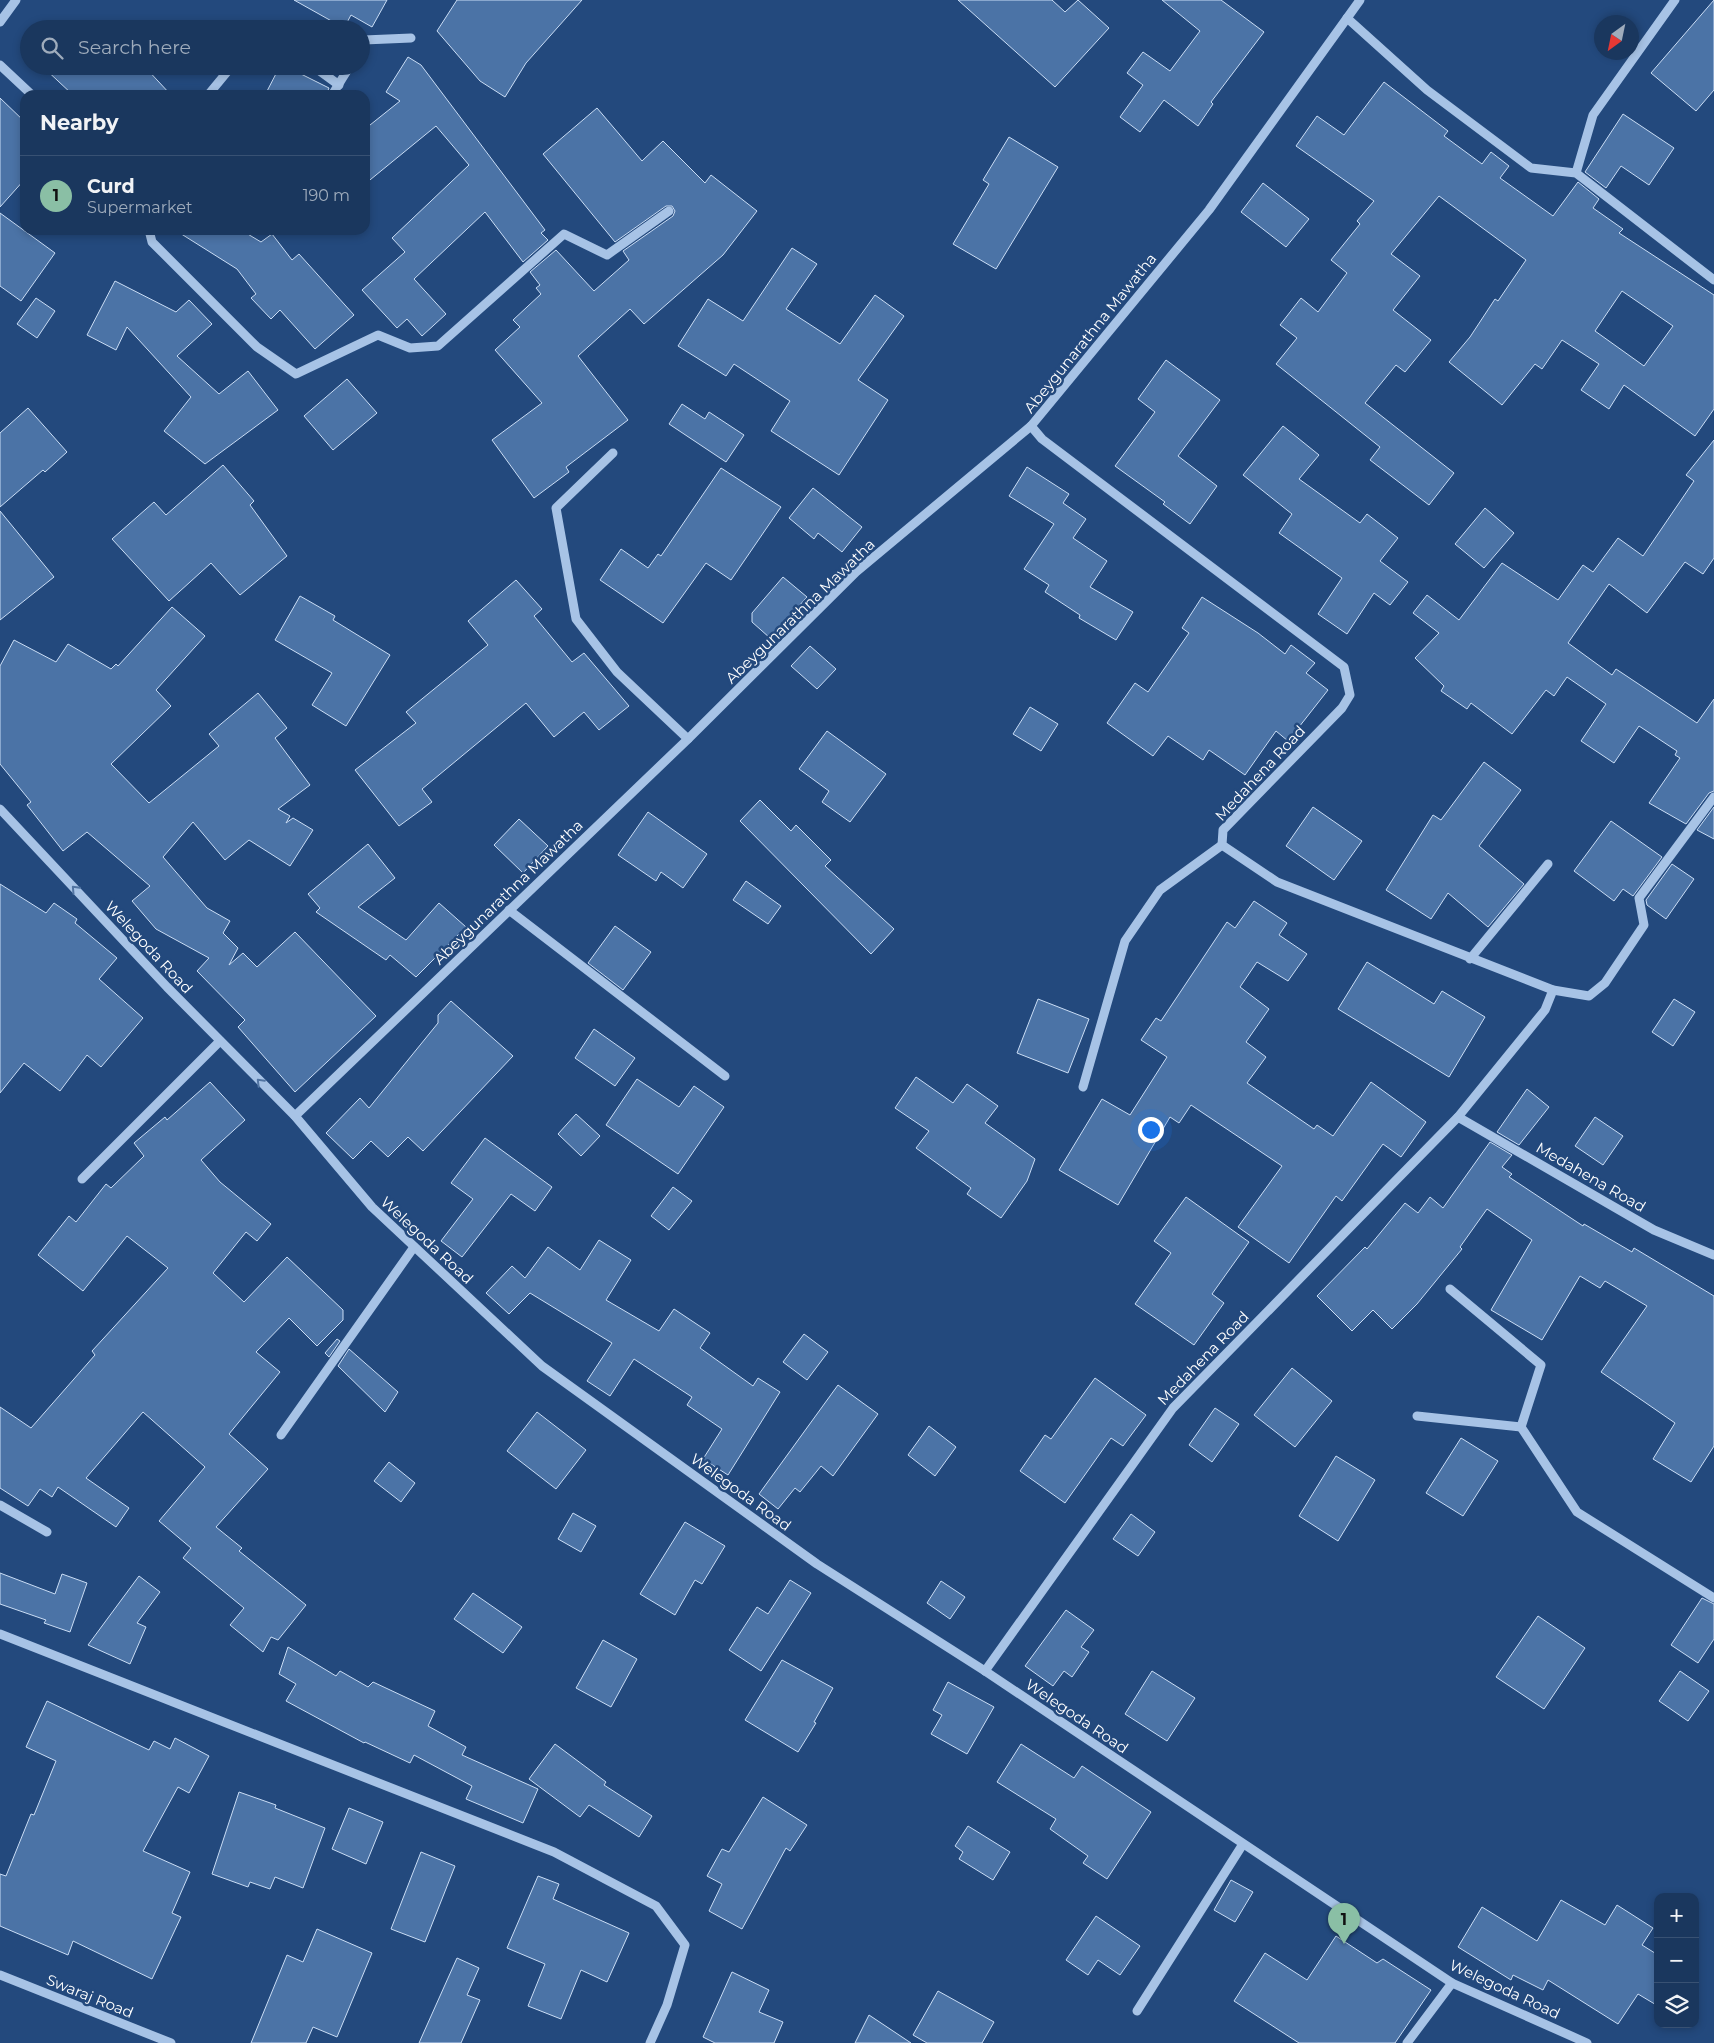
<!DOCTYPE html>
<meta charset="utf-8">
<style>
:root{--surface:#1a375e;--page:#233f64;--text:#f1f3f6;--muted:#9facbc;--line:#385173;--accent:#8abfa5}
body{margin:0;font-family:Montserrat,sans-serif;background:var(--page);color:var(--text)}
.controls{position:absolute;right:15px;bottom:15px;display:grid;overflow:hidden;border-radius:10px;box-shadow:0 2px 8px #0003}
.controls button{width:45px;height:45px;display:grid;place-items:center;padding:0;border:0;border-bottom:1px solid var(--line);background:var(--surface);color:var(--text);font:25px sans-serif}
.compass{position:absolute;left:1594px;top:15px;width:45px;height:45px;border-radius:50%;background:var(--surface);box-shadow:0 2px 8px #0003;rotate:213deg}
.you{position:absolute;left:1150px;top:1129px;width:18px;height:18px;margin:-12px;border:4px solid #fff;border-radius:50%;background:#1a73e8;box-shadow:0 0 0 8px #1a73e833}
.badge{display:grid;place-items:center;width:32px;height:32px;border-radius:50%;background:var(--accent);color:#111;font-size:16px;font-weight:700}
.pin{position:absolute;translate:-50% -41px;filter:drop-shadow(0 1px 2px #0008)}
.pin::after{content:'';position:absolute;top:26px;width:18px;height:15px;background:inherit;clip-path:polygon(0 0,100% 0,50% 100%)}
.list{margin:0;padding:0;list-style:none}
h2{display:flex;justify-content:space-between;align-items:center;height:65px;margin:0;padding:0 20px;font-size:21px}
h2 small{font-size:16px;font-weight:400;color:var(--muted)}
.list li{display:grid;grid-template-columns:32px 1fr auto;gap:15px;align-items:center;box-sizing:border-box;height:80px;padding:0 20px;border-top:1px solid var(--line)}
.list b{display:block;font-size:19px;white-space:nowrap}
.list p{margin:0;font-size:16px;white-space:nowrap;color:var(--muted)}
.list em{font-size:16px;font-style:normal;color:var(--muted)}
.icon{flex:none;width:28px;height:28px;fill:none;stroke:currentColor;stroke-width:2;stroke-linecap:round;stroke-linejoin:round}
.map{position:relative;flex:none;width:1714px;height:2043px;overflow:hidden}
.search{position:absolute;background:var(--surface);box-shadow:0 2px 8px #0003;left:20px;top:20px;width:350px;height:55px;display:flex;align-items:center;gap:12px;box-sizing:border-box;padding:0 18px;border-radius:28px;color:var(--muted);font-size:19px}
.panel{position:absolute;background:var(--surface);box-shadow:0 2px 8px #0003;left:20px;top:90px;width:350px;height:145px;border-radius:15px}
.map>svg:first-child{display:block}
</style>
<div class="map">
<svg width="1714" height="2043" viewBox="0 0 1714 2043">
<rect width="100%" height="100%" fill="#23497d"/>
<g fill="#4b73a6" stroke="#caddf5" fill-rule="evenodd">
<polygon points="294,0 387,0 372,27 351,15 344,28"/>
<polygon points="457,0 582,0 526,63 505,97 480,81 437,31"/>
<polygon points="958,0 1052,0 1065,12 1078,0 1109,28 1055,87"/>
<polygon points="1162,0 1221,0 1264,32 1211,102 1213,104 1198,126 1164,100 1140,132 1120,117 1143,85 1127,73 1143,52 1170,71 1200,31"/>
<polygon points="1714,0 1714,90 1696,111 1651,73"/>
<polygon points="408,57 421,65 545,230 541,233 548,240 523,262 485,212 414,279 446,314 422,336 407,319 397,328 362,290 405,252 392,238 469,165 436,126 365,184 365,129 400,101 386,92"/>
<polygon points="42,66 144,66 171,95 73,95"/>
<polygon points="280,66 285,66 329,88 326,95 265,95"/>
<path d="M1384 82 1448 131 1444 136 1482 164 1491 152 1509 166 1500 178 1553 216 1578 182 1599 199 1593 208 1623 229 1619 233 1714 295V409L1695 436 1624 385 1609 409 1581 390 1599 364 1562 340 1542 369 1535 364 1502 405 1449 362 1470 337 1495 299 1498 301 1526 260 1439 196 1391 254 1420 276 1393 310 1431 340 1405 372 1396 365 1365 403 1454 473 1429 505 1370 460 1380 447 1276 364 1297 338 1280 325 1301 298 1318 312 1347 273 1331 260 1360 224 1357 221 1374 201 1296 146 1317 116 1344 135ZM1622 291 1673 326 1644 366 1595 331Z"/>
<polygon points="0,98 25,122 25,179 0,207"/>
<polygon points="597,108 642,161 663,141 705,183 711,175 757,211 723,255 644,324 630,309 578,356 628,420 566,467 569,472 534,498 492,440 542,403 495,350 520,327 513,320 541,294 536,288 540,285 530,272 556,250 594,291 629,260 623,251 673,216 675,211 672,206 666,206 615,242 543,154"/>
<polygon points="1623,114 1674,148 1649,185 1621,166 1606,188 1585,172"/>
<polygon points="1009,137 1058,167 996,269 953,244 989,184 983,180"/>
<polygon points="1263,183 1309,219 1286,247 1241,212"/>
<polygon points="0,213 55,253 21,301 0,286"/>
<polygon points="175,230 241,230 261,242 272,234 292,260 299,254 354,315 315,349 280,310 271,319 251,298 256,294 237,269"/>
<polygon points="792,248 817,264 786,309 840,344 875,295 904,316 858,380 888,400 839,475 771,431 790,401 734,364 726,376 678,346 708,299 743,321"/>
<polygon points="115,281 176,312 189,300 212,324 177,356 219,394 248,371 278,410 205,464 164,431 191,397 127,327 116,350 87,335"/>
<polygon points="36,298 55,311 37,338 17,324"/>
<polygon points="1166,360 1220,400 1178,456 1217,486 1190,524 1163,504 1165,502 1115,466 1155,412 1138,399"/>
<polygon points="347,379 377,413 333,450 304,416"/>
<polygon points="682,404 705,419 709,412 744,435 726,462 669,424"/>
<polygon points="28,408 67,452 45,472 43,470 0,507 0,433"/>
<polygon points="1283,426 1319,455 1299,479 1360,523 1367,514 1398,538 1380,561 1408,582 1390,605 1374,593 1347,634 1318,614 1342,578 1279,533 1292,514 1243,475"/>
<polygon points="1714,440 1714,558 1703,574 1685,562 1647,613 1609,584 1568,643 1612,675 1616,669 1697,723 1714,699 1714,791 1709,793 1686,824 1649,803 1680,758 1675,755 1677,751 1639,726 1614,763 1581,741 1606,704 1567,677 1554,696 1546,690 1512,734 1471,703 1467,709 1441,691 1444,686 1415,658 1439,633 1413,613 1427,595 1459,620 1502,563 1558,600 1583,565 1593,572 1618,538 1643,556 1694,481 1686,475"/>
<polygon points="223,465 254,501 250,505 287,556 240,595 211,563 169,601 112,539 154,502 166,515"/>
<polygon points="1027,467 1069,494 1063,503 1086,519 1073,538 1107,561 1090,587 1133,612 1116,640 1079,618 1080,615 1045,592 1049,585 1024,569 1054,524 1009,496"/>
<polygon points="721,468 781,507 731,580 706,563 663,623 600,580 621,549 648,568 658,554 661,556"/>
<polygon points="813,488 862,527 842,552 818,533 814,539 789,518"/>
<polygon points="1485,508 1514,533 1484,568 1455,544"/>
<polygon points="0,511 54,577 0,620"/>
<polygon points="783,577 807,597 770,638 752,622 752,613"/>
<polygon points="516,580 542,609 534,616 572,662 584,653 629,706 599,730 584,712 554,737 526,703 422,789 432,802 399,826 355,770 416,723 406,712 488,645 468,621"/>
<polygon points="300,596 335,616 333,620 390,655 346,726 312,705 332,673 275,640"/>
<polygon points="1202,597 1258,633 1285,654 1291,645 1315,663 1306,673 1328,690 1288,741 1276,731 1245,775 1209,750 1203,760 1168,736 1153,756 1107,723 1135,683 1148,692 1189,633 1182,628"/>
<polygon points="172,607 205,636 156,690 171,706 111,764 149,803 219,746 209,734 258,693 287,728 275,738 310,785 278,809 290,816 286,823 293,818 313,830 290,866 249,840 225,860 193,822 163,857 207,908 230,921 223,933 238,948 229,965 243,953 257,967 295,932 376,1016 295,1092 238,1027 245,1020 197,971 209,958 156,929 132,901 150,886 87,832 63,851 27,805 31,802 0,764 0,666 14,640 56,662 68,644 111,669 116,664 118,666"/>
<polygon points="810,646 836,669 817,689 791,666"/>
<polygon points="1030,707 1058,724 1041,751 1013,734"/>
<polygon points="827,731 886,774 850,822 822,802 829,791 799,769"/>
<polygon points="1484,762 1521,790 1479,846 1524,884 1488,927 1448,893 1431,919 1386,890 1433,815 1441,820"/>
<polygon points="760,800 791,831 796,825 831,860 825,866 894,929 871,954 740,821"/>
<polygon points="1313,807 1362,841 1334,880 1286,846"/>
<polygon points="1714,807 1714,839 1697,830"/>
<polygon points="648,812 707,854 683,888 661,872 656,881 618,855"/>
<polygon points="519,819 548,846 523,873 494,845"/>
<polygon points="1611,821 1662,857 1633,896 1623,889 1614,901 1574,871"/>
<polygon points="368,844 395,878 358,907 406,940 439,903 466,927 416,977 390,955 386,960 316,912 320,908 308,894"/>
<polygon points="1672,864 1694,879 1666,919 1647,905 1646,900"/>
<polygon points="746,881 781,906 768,924 733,900"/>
<polygon points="0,884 46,913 54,903 77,919 75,923 117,958 99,979 143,1018 101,1067 87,1055 60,1091 24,1063 0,1093"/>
<polygon points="1254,901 1287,923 1279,935 1307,954 1288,981 1257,962 1240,987 1269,1009 1246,1042 1266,1057 1247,1083 1314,1129 1317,1125 1333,1136 1371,1082 1426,1122 1401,1157 1383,1144 1342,1201 1336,1196 1289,1263 1238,1227 1282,1166 1191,1105 1179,1123 1170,1117 1118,1205 1059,1170 1102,1099 1130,1115 1167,1057 1141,1040 1156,1018 1161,1021 1227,922 1235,928"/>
<polygon points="615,926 651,952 623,990 588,963"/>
<polygon points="1367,962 1434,1004 1442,991 1485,1017 1449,1077 1338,1009"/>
<polygon points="1038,999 1089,1019 1068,1073 1017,1053"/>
<polygon points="1674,999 1695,1012 1673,1046 1652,1032"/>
<polygon points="451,1001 513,1056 423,1151 408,1137 388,1157 371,1141 353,1159 326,1133 360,1098 369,1108 438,1023 438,1015"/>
<polygon points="594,1029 635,1058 615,1086 575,1058"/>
<polygon points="916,1077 953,1103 967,1084 998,1106 985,1123 1035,1159 1027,1181 1001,1218 967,1194 971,1188 916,1148 929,1131 895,1108"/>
<polygon points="637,1079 679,1107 694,1086 724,1107 678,1174 606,1125"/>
<polygon points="210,1082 245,1120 201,1160 220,1182 271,1224 257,1241 246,1232 213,1273 244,1302 287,1257 343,1310 343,1320 317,1346 289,1318 256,1352 280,1372 229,1434 268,1469 216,1527 242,1548 239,1551 306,1605 278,1640 271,1637 263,1652 230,1625 244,1608 183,1558 191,1548 159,1521 205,1467 143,1412 86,1478 129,1508 116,1527 58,1487 52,1497 40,1489 28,1506 0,1488 0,1407 31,1428 95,1355 92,1351 168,1268 127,1236 83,1291 38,1255 69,1216 76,1222 106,1184 111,1188 144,1156 134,1143 165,1117 167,1120"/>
<polygon points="1527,1089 1549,1107 1519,1145 1497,1132"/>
<polygon points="576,1114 600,1136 581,1156 558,1134"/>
<polygon points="1595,1117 1623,1136 1603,1165 1575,1146"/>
<polygon points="485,1138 552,1187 535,1211 511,1194 462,1257 441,1241 473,1199 451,1183"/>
<polygon points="1490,1142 1512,1155 1502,1167 1512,1174 1509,1177 1583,1226 1584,1224 1632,1252 1634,1248 1714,1296 1714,1446 1691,1482 1653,1459 1675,1423 1601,1372 1647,1306 1605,1281 1600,1288 1580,1276 1542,1340 1491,1310 1532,1240 1487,1209 1460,1247 1462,1249 1417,1304 1392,1329 1373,1310 1352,1331 1317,1296 1365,1247 1367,1249 1405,1203 1418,1213 1430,1197 1443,1208"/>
<polygon points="673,1187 692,1201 669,1230 651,1216"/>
<polygon points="1186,1197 1249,1242 1212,1294 1224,1303 1194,1345 1135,1304 1171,1253 1154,1241"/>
<polygon points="599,1240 631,1260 606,1300 659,1331 674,1309 710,1333 700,1348 753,1386 758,1378 780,1392 728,1475 703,1459 722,1429 687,1405 692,1397 634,1359 610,1396 587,1381 612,1343 530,1293 509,1314 486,1293 512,1266 525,1278 548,1247 580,1270"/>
<polygon points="804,1334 828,1352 807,1380 783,1362"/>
<polygon points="337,1339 340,1341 329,1357 325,1353"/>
<polygon points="349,1349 398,1392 385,1412 338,1366"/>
<polygon points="1292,1368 1332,1401 1295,1447 1254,1415"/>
<polygon points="1095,1378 1146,1415 1123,1446 1111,1438 1065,1503 1020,1471 1045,1435 1051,1439"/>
<polygon points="838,1385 878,1414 833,1476 821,1466 800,1492 795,1488 778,1509 759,1494"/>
<polygon points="1215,1408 1239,1424 1212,1462 1189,1445"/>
<polygon points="537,1412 586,1450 556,1489 507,1451"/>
<polygon points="929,1426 956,1447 935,1476 908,1455"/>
<polygon points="1461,1438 1498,1461 1463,1516 1426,1493"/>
<polygon points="1336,1456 1375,1480 1338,1541 1299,1516"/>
<polygon points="389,1462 415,1483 401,1502 374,1481"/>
<polygon points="573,1513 596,1526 581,1552 558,1539"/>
<polygon points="1131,1514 1155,1532 1138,1556 1113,1539"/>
<polygon points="685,1522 725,1546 702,1584 695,1580 675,1615 640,1594"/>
<polygon points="0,1573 55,1594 62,1574 87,1583 70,1632 44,1623 46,1620 0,1604"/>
<polygon points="139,1576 160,1592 137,1623 146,1627 130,1664 88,1645"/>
<polygon points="790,1580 811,1593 761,1671 729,1650 757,1607 768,1614"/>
<polygon points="941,1581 965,1597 950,1619 927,1603"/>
<polygon points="473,1593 522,1627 503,1653 454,1619"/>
<polygon points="1702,1598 1714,1604 1714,1639 1698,1663 1671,1645"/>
<polygon points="1066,1610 1094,1630 1081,1647 1089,1652 1072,1677 1064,1671 1053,1686 1025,1666"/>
<polygon points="1538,1616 1585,1648 1544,1709 1496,1677"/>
<polygon points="603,1640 637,1659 611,1707 576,1688"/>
<polygon points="288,1647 336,1676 340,1671 368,1687 373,1682 435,1711 428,1726 466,1747 462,1755 538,1789 523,1823 466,1799 472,1786 414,1755 410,1763 365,1742 364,1743 286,1701 296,1684 279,1674"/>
<polygon points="782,1660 833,1688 814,1722 816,1723 798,1752 745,1720"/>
<polygon points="1152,1671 1195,1698 1167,1741 1125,1714"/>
<polygon points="1680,1671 1709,1691 1688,1721 1659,1701"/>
<polygon points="948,1682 994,1707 967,1754 931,1734 942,1715 933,1710"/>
<polygon points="47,1701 149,1750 154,1741 170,1749 175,1738 209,1756 189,1793 178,1787 143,1851 190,1872 172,1913 181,1917 152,1979 73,1941 68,1955 0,1926 0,1874 6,1876 31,1814 34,1815 56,1761 26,1747"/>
<polygon points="555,1744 606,1782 604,1785 652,1816 639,1837 589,1805 580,1817 529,1779"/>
<polygon points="1021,1744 1074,1778 1082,1766 1151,1812 1107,1879 1083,1863 1088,1856 1050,1829 1056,1819 997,1782"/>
<polygon points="239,1792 276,1805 275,1808 325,1828 303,1888 275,1877 270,1889 250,1882 248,1887 212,1874"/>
<polygon points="763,1797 807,1825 790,1851 786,1848 742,1929 709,1911 722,1884 707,1876 722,1849 729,1852"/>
<polygon points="349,1808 383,1822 366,1864 332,1849"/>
<polygon points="968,1826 1010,1852 993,1880 959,1859 963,1852 955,1846"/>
<polygon points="421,1852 455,1866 425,1942 391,1929"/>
<polygon points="538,1876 559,1884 553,1899 629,1933 607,1982 581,1970 561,2019 528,2006 545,1964 507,1948"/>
<polygon points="1231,1880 1253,1892 1235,1922 1214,1910"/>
<polygon points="1561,1900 1605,1925 1617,1905 1653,1928 1642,1945 1658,1955 1658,2006 1638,1994 1618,2024 1548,1980 1543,1990 1513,1975 1511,1980 1458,1947 1482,1907 1537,1941"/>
<polygon points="1096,1916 1140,1946 1120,1975 1098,1960 1088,1975 1066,1960"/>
<polygon points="317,1929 372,1953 337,2037 313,2027 306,2043 251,2043 287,1955 303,1962"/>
<polygon points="1336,1936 1377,1963 1383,1959 1431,1990 1395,2043 1299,2043 1234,2001 1265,1953 1307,1980"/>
<polygon points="457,1958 479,1968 467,1995 480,2000 461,2043 419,2043"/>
<polygon points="732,1972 769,1990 759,2012 783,2022 774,2043 715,2043 703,2037"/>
<polygon points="938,1991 994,2022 982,2043 927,2043 913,2035"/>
<polygon points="869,2015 911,2043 855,2043"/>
</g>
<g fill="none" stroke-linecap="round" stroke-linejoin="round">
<g stroke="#a7c3e6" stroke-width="9">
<polyline points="1347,18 1427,90 1531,168 1576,173 1714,280"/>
<polyline points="0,22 16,0"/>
<polyline points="361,45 364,40 411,38"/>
<polyline points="0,65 32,95"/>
<polyline points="313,66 339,85"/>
<polyline points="208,95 232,66"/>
<polyline points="332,95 350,66"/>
<polyline points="1576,173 1593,115 1675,0"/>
<polyline points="149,230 152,242 257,347 296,374 378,335 410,348 438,346 564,234 607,255 669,211"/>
<polyline points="1031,426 1042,439 1344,667 1350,695 1342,708 1223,830 1222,845 1277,882 1553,990 1589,996 1605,983 1644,925 1639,898 1714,797"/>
<polyline points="613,453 556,508 576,619 617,672 688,739"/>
<polyline points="0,809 167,987 295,1116 372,1207 542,1366 817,1564 985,1671 1452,1983 1587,2043"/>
<polyline points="509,910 725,1076"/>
<polyline points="1470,959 1548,864"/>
<polyline points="1083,1087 1125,941 1160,890 1222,845"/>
<polyline points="295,1116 688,739 856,572 1031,426 1209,210 1360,0"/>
<polyline points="1458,1117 1654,1230 1714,1255"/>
<polyline points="82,1179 220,1041"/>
<polyline points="1450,1289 1541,1365 1521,1427 1577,1512 1714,1598"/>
<polyline points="1417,1416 1521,1427"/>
<polyline points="281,1435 414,1247"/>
<polyline points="0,1505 47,1532"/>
<polyline points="0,1634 554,1852 656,1906 685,1945 667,2005 650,2043"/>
<polyline points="985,1671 1173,1408 1458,1117 1545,1010 1553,990"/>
<polyline points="0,1975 171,2043"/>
<polyline points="1137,2011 1243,1844"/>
<polyline points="1407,2043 1452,1983"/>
</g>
</g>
<defs><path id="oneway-chevron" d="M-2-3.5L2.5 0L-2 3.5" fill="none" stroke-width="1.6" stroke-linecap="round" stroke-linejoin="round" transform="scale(1.25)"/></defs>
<g stroke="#5174a2">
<use href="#oneway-chevron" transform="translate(75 889) rotate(-133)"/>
<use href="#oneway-chevron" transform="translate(260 1082) rotate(-135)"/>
</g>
<g text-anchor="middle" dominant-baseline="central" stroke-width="5" stroke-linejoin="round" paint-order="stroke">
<g font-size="15" fill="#fff" stroke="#23497d">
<text transform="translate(1090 333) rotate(-51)">Abeygunarathna Mawatha</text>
<text transform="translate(800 611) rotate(-44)">Abeygunarathna Mawatha</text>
<text transform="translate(1260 773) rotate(-47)">Medahena Road</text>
<text transform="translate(508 892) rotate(-44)">Abeygunarathna Mawatha</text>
<text transform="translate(149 947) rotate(47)">Welegoda Road</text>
<text transform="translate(1591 1177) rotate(30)">Medahena Road</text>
<text transform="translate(427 1240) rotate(43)">Welegoda Road</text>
<text transform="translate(1203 1358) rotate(-46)">Medahena Road</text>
<text transform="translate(741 1492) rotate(36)">Welegoda Road</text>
<text transform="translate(1077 1716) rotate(34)">Welegoda Road</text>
<text transform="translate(1505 1989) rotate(25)">Welegoda Road</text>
<text transform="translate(90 1996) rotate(22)">Swaraj Road</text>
</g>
</g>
</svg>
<div class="controls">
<button>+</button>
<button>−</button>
<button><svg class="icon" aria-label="layers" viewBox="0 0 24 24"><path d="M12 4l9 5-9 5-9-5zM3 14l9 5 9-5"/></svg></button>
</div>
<svg class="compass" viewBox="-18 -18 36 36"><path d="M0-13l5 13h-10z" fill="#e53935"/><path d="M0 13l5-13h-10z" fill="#9facbc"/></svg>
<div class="you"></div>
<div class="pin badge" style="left:1344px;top:1944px">1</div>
<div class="search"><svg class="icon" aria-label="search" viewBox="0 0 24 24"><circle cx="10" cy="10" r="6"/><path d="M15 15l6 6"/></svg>Search here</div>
<section class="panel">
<h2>Nearby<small></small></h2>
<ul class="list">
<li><span class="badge">1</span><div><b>Curd</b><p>Supermarket</p></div><em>190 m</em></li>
</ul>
</section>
</div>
